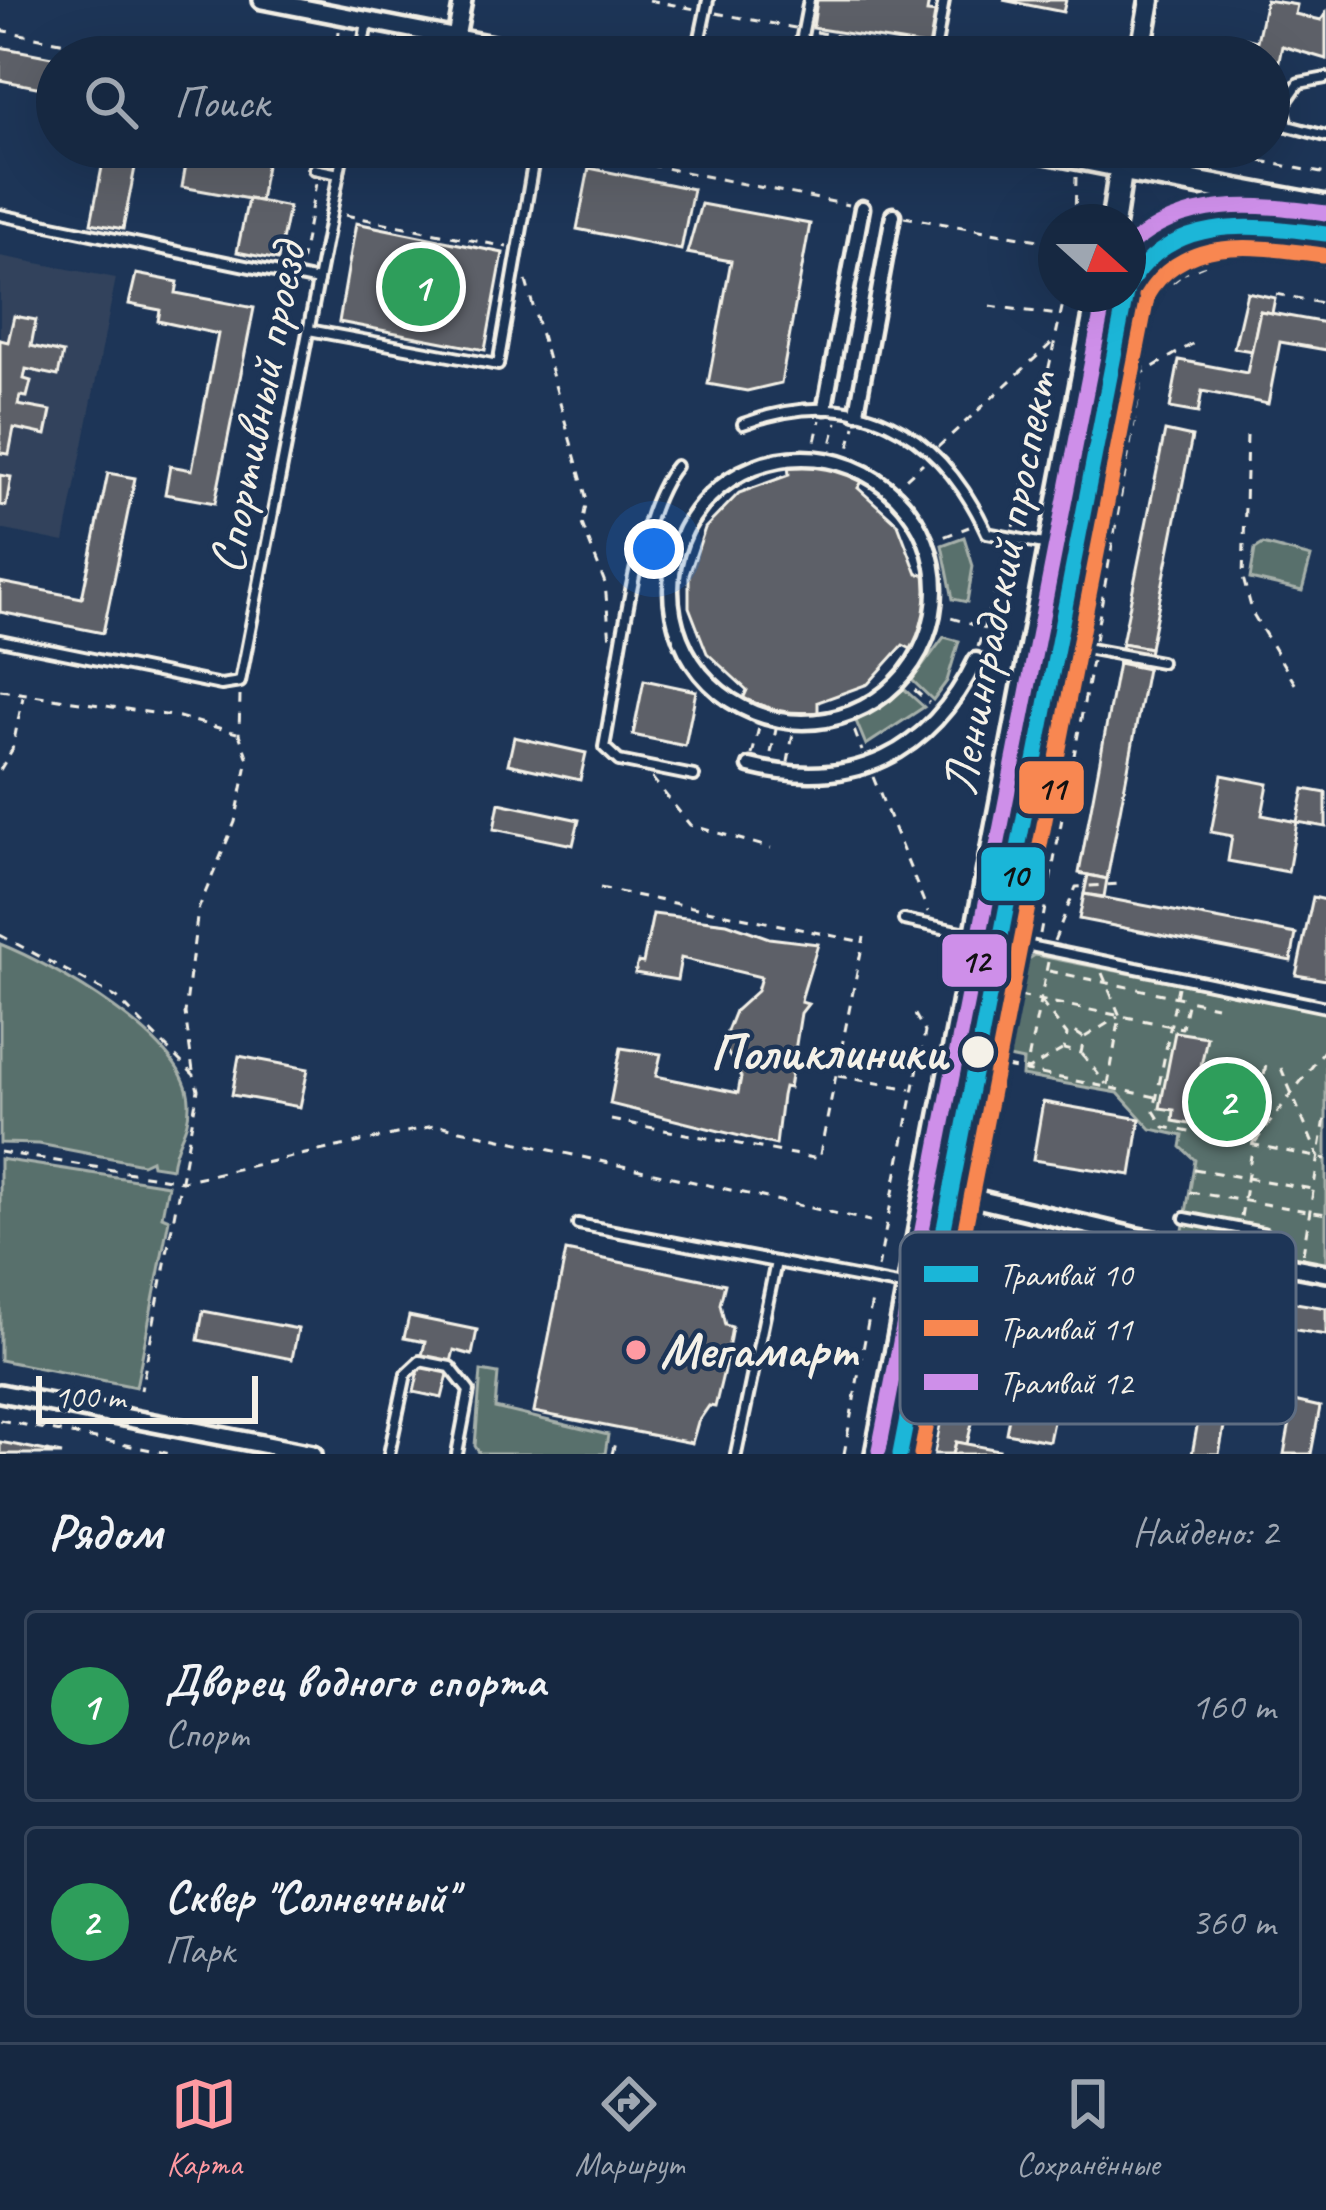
<!DOCTYPE html>
<html lang="ru">
<meta charset="utf-8">
<style>
:root{--surface:#162841;--page:#23344c;--text:#f1f3f6;--muted:#9ea6b1;--line:#35445a;--accent:#ff9aa2}
body{margin:0;font-family:Caveat,sans-serif;background:var(--page);color:var(--text)}
.compass{position:absolute;left:1038px;top:204px;width:108px;height:108px;border-radius:50%;background:var(--surface);box-shadow:0 12px 48px #0002;rotate:111deg}
.scale{position:absolute;left:36px;bottom:30px;width:222px;box-sizing:border-box;padding-left:12px;border:6px solid #f4f1e8;border-top:0;font-size:33px;line-height:42px;white-space:nowrap;color:#f4f1e8;-webkit-text-stroke:9px #1d3557;paint-order:stroke}
.you{position:absolute;left:654px;top:549px;width:42px;height:42px;margin:-30px;border:9px solid #fff;border-radius:50%;background:#1a73e8;box-shadow:0 0 0 18px #1a73e833}
.badge{display:grid;place-items:center;width:78px;height:78px;border-radius:50%;background:var(--accent);color:#fff;font-size:39px;font-weight:700}
.pin{position:absolute;translate:-50% -50%;border:6px solid #fff;box-shadow:0 3px 12px #0006}
.list{margin:0;padding:0;list-style:none}
h2{display:flex;justify-content:space-between;align-items:center;height:156px;margin:0;padding:0 48px;font-size:51px}
h2 small{font-size:39px;font-weight:400;color:var(--muted)}
.list li{display:grid;grid-template-columns:78px 1fr auto;gap:36px;align-items:center;box-sizing:border-box;height:192px;margin:0 24px 24px;padding:0 24px;border:3px solid var(--line);border-radius:12px}
.list b{display:block;font-size:45px;white-space:nowrap}
.list p{margin:0;font-size:39px;white-space:nowrap;color:var(--muted)}
.list em{font-size:39px;font-style:normal;color:var(--muted)}
.icon{flex:none;width:66px;height:66px;fill:none;stroke:currentColor;stroke-width:2;stroke-linecap:round;stroke-linejoin:round}
.map{position:relative;flex:none;width:1326px;height:1454px;overflow:hidden}
.search{position:absolute;background:var(--surface);box-shadow:0 12px 48px #0002;left:36px;right:36px;top:36px;height:132px;display:flex;align-items:center;gap:30px;box-sizing:border-box;padding:0 42px;border-radius:66px;color:var(--muted);font-size:45px}
.sheet{height:588px;background:var(--surface)}
nav{display:flex;justify-content:space-around;align-items:center;box-sizing:border-box;height:168px;border-top:3px solid var(--line);background:var(--surface);font-size:33px;color:var(--muted)}
nav a{display:grid;justify-items:center;gap:6px}
nav .on{color:var(--accent)}
.map>svg:first-child{display:block}
</style>
<div class="map">
<svg width="1326" height="1454" viewBox="0 0 1326 1454">
<rect width="100%" height="100%" fill="#1d3557"/>
<filter id="ink" filterUnits="userSpaceOnUse"><feTurbulence type="fractalNoise" baseFrequency=".00833" numOctaves="2"/><feDisplacementMap in="SourceGraphic" scale="24" xChannelSelector="R" yChannelSelector="G"/><feConvolveMatrix kernelMatrix="1 2 1 2 8 2 1 2 1" color-interpolation-filters="sRGB"/></filter>
<g filter="url(#ink)">
<polygon fill="#30425c" points="0,256 116,278 64,542 0,529"/>
<g fill="#59706c" stroke="#a6b0aa" stroke-width="3">
<polygon points="964,537 973,566 967,602 953,599 942,545"/>
<polygon points="1263,544 1311,557 1302,591 1250,579 1255,549"/>
<polygon points="944,637 959,641 947,681 933,700 912,680"/>
<polygon points="904,689 924,707 866,745 856,721"/>
<path d="M0 944C51 964 188 1040 189 1102 190 1132 175 1139 172 1168L152 1165 151 1160 142 1164 39 1144 0 1143Z"/>
<polygon points="1035,955 1326,1012 1326,1264 1182,1236 1195,1160 1181,1147 1183,1136 1151,1129 1118,1093 1022,1076 1023,1061 1009,1058 1027,960"/>
<polygon points="0,1159 168,1185 162,1216 169,1219 136,1387 0,1360"/>
<polygon points="481,1371 498,1374 495,1408 608,1435 605,1454 480,1454 475,1446"/>
</g>
<g fill="#5d6167" stroke="#f4f1e8" stroke-width="3">
<polygon points="817,0 929,0 927,12 937,13 932,47 813,28"/>
<polygon points="1003,0 1066,0 1063,12"/>
<polygon points="1266,0 1297,5 1295,14 1321,20 1326,13 1326,59 1282,46 1275,80 1269,79 1269,57 1228,57 1233,36 1257,41"/>
<polygon points="0,47 57,58 57,91 0,80"/>
<polygon points="106,147 139,147 123,229 91,223"/>
<polygon points="189,147 269,147 260,201 182,187"/>
<polygon points="589,168 693,189 681,250 577,229"/>
<polygon points="248,199 289,207 278,260 237,252"/>
<polygon points="701,204 810,224 781,383 747,391 708,384 731,261 687,253"/>
<polygon points="356,223 503,253 485,350 339,322"/>
<polygon points="1300,252 1326,253 1326,266 1298,261"/>
<polygon points="136,274 178,282 176,293 254,308 215,503 165,494 170,466 192,470 218,334 158,321 160,310 129,304"/>
<polygon points="1247,292 1275,298 1272,313 1260,311 1252,351 1234,348"/>
<polygon points="1260,311 1326,323 1326,350 1280,342 1268,404 1202,391 1198,413 1170,408 1179,360 1247,373"/>
<polygon points="14,316 36,320 31,346 63,353 58,376 26,369 24,379 31,381 27,397 20,396 18,405 51,411 46,435 14,428 9,454 0,453 0,340 8,342"/>
<polygon points="1165,431 1192,437 1150,648 1122,643"/>
<polygon points="788,465 827,466 863,480 858,488 898,524 917,574 928,574 926,612 913,650 903,645 868,684 818,702 818,713 782,712 743,699 747,690 707,653 689,607 689,575 705,528 739,493 789,475"/>
<polygon points="108,473 135,478 103,633 0,612 0,582 82,598"/>
<polygon points="0,475 11,477 6,506 0,505"/>
<polygon points="1122,643 1150,648 1147,669 1118,663"/>
<polygon points="1118,663 1147,669 1107,879 1079,873"/>
<polygon points="644,680 696,691 685,746 633,735"/>
<polygon points="514,737 586,753 580,780 508,764"/>
<polygon points="1222,775 1268,784 1262,815 1297,822 1288,872 1228,861 1232,836 1211,832"/>
<polygon points="1304,789 1326,793 1326,827 1297,822"/>
<polygon points="499,803 579,820 573,845 494,829"/>
<polygon points="1088,875 1107,879 1104,897 1084,894"/>
<polygon points="1084,894 1296,934 1291,961 1079,919"/>
<polygon points="1313,897 1326,900 1326,980 1296,975"/>
<polygon points="653,914 727,923 769,938 818,944 803,993 801,1002 808,1004 801,1013 789,1088 784,1087 782,1096 776,1145 610,1104 621,1048 661,1054 656,1076 738,1093 741,1077 726,1050 727,1031 735,1011 757,991 761,977 681,958 677,980 635,973 638,962 643,963"/>
<polygon points="1175,1032 1207,1037 1196,1090 1251,1100 1244,1134 1173,1121 1174,1110 1160,1108"/>
<polygon points="239,1056 308,1069 300,1107 232,1095"/>
<polygon points="1043,1102 1140,1119 1131,1175 1033,1160"/>
<polygon points="566,1251 725,1284 720,1304 725,1325 732,1327 725,1366 715,1407 709,1406 698,1422 692,1443 534,1412"/>
<polygon points="1248,1295 1326,1308 1326,1335 1243,1321"/>
<polygon points="203,1311 298,1329 292,1359 198,1340"/>
<polygon points="409,1316 477,1330 472,1355 454,1350 442,1398 414,1392 425,1342 404,1338"/>
<polygon points="962,1316 991,1329 981,1381 991,1383 988,1396 979,1394 967,1444 956,1442 953,1454 934,1454"/>
<polygon points="1020,1359 1064,1368 1049,1441 1006,1433"/>
<polygon points="1205,1384 1231,1388 1219,1454 1192,1454"/>
<polygon points="1294,1401 1320,1407 1311,1454 1284,1454"/>
<polygon points="0,1442 62,1454 0,1454"/>
<polygon points="956,1442 999,1450 998,1454 953,1454"/>
</g>
<g fill="none" stroke-linecap="round" stroke-linejoin="round">
<g stroke="#f4f1e8" stroke-width="16">
<g id="service">
<polyline points="361,57 367,22"/>
<polyline points="696,57 708,0"/>
<polyline points="798,57 809,0"/>
<polyline points="934,57 944,0"/>
<polyline points="1326,78 1299,83 1283,106 1288,126 1326,136"/>
<polyline points="314,169 339,174"/>
<polyline points="0,215 318,281"/>
<polyline points="309,330 498,365 536,147"/>
<path d="M743 424C854 383 939 428 987 533L1049 545"/>
<path d="M676 466C633 517 618 677 604 747L619 761 694 776"/>
<polyline points="1036,639 1161,662"/>
<polyline points="0,640 221,685 240,682 344,147"/>
<polyline points="904,920 1326,1007"/>
<polyline points="1185,1218 1263,1233 1270,1243 1267,1261"/>
<polyline points="578,1224 776,1262"/>
<polyline points="389,1454 406,1374 420,1361 450,1367 469,1391 457,1454"/>
<polyline points="736,1454 776,1262 908,1287"/>
</g>
</g>
<g stroke="#f4f1e8" stroke-width="21">
<g id="pedestrian">
<polyline points="825,407 862,208"/>
<polyline points="857,412 893,215"/>
<circle cx="803" cy="590" r="132"/>
<path d="M750 766C853 792 930 754 976 660"/>
</g>
</g>
<g stroke="#f4f1e8" stroke-width="24">
<g id="minor">
<polyline points="262,0 554,57"/>
<polyline points="456,37 463,0"/>
<polyline points="1010,147 1121,169"/>
<polyline points="931,1188 1133,1236 1326,1273"/>
<polyline points="0,1393 313,1454"/>
</g>
</g>
<g stroke="#f4f1e8" stroke-width="27">
<polyline id="tertiary" points="1140,57 1150,0"/>
</g>
<g stroke="#f4f1e8" stroke-width="30">
<g id="secondary">
<polyline points="1113,222 1121,169 1326,207"/>
<polyline points="877,1454 1099,294"/>
</g>
</g>
<g stroke="#f4f1e8" stroke-width="3" stroke-dasharray="9 9" stroke-linecap="butt">
<polyline points="649,0 695,9"/>
<polyline points="716,13 795,28"/>
<polyline points="0,30 136,57"/>
<polyline points="816,32 924,53"/>
<polyline points="337,57 339,31"/>
<polyline points="561,147 848,205"/>
<polyline points="1190,147 1326,174"/>
<polyline points="1197,200 1206,231 1227,253"/>
<polyline points="345,215 507,247"/>
<polyline points="904,217 1056,243"/>
<polyline points="1075,222 1076,177"/>
<polyline points="1128,256 1185,273 1228,254 1271,246 1326,248"/>
<polyline points="301,263 317,178"/>
<polyline points="526,281 587,500 582,524 605,583 610,641"/>
<polyline points="1158,294 1183,274"/>
<polyline points="1276,294 1326,304"/>
<polyline points="990,306 1059,315"/>
<polyline points="1107,394 1194,343"/>
<polyline points="1247,436 1243,578 1253,614 1297,687"/>
<polyline points="938,447 1055,340"/>
<polyline points="811,458 820,420"/>
<polyline points="827,459 837,422"/>
<polyline points="845,464 855,426"/>
<polyline points="893,491 923,463"/>
<polyline points="1014,527 1065,294"/>
<polyline points="928,543 969,527"/>
<polyline points="934,613 978,626"/>
<polyline points="1095,640 1157,295 1153,263"/>
<polyline points="978,647 1008,547"/>
<polyline points="901,678 929,703"/>
<polyline points="0,690 179,717 237,733"/>
<polyline points="848,714 862,751"/>
<polyline points="771,753 778,720"/>
<polyline points="752,755 762,716"/>
<polyline points="788,762 795,722"/>
<polyline points="0,770 12,750 23,697"/>
<polyline points="873,777 928,912"/>
<polyline points="652,778 690,825 771,848"/>
<polyline points="600,888 863,942"/>
<polyline points="1040,934 1092,661"/>
<polyline points="0,935 117,998 194,1075 198,1090 141,1390"/>
<polyline points="1054,941 1076,887 1119,884"/>
<polyline points="1048,962 1026,1071 1156,1097"/>
<polyline points="1049,971 1187,999"/>
<polyline points="1102,973 1120,1016 1108,1085"/>
<polyline points="1178,987 1154,1111 1164,1127 1326,1159"/>
<polyline points="1019,996 1182,1028 1188,1000 1216,1006"/>
<polyline points="1041,1002 1067,1035 1064,1049 1081,1053 1084,1038 1075,1032 1067,1035"/>
<polyline points="1085,1037 1118,1017"/>
<polyline points="974,1041 1006,1046"/>
<polyline points="1082,1054 1106,1084"/>
<polyline points="1006,1067 1026,1071 1062,1050"/>
<polyline points="1281,1068 1318,1156"/>
<polyline points="193,1071 185,1013 198,910 235,822 248,759 239,734 240,696"/>
<polyline points="838,1076 911,1089"/>
<polyline points="611,1120 819,1159 864,937"/>
<polyline points="1255,1142 1326,1048"/>
<polyline points="0,1152 182,1181 438,1125 870,1221"/>
<polyline points="1194,1169 1312,1189"/>
<polyline points="980,1187 1026,956"/>
<polyline points="1190,1192 1326,1214"/>
<polyline points="1241,1217 1266,1064"/>
<polyline points="1303,1253 1326,1112"/>
<polyline points="878,1268 925,1032 914,1013"/>
<polyline points="0,1420 171,1454"/>
<polyline points="612,1454 616,1439"/>
<polyline points="844,1454 873,1295"/>
<polyline points="927,1454 974,1214"/>
</g>
<use href="#service" stroke="#1d3557" stroke-width="8"/>
<use href="#pedestrian" stroke="#1d3557" stroke-width="12"/>
<use href="#minor" stroke="#1d3557" stroke-width="15"/>
<use href="#tertiary" stroke="#1d3557" stroke-width="18"/>
<use href="#secondary" stroke="#1d3557" stroke-width="21"/>
<polyline stroke="#f4f1e8" stroke-width="3" points="911,1454 1141,282 1173,246 1212,237 1326,241"/>
<g stroke="#1d3557" stroke-width="24">
<g id="tram-1">
<path d="M1128 287C1171 213 1252 225 1326 234"/>
<polyline points="900,1454 1126,294"/>
</g>
</g>
<g stroke="#1d3557" stroke-width="24">
<g id="tram-2">
<path d="M1146 297C1184 232 1259 247 1323 255"/>
<polyline points="921,1454 1147,298"/>
</g>
</g>
<g stroke="#1d3557" stroke-width="24">
<g id="tram-3">
<path d="M1128 247C1185 196 1255 204 1326 213"/>
<polyline points="879,1450 1105,294"/>
</g>
</g>
<use href="#tram-1" stroke="#1ab6d8" stroke-width="15"/>
<use href="#tram-2" stroke="#f88751" stroke-width="15"/>
<use href="#tram-3" stroke="#ce8fe9" stroke-width="15"/>
</g>
</g>
<circle fill="#f4f1e8" stroke="#1d3557" stroke-width="4.5" cx="978" cy="1052" r="18"/>
<circle fill="#ff9aa2" stroke="#1d3557" stroke-width="4.5" cx="636" cy="1350" r="12"/>
<g text-anchor="middle" dominant-baseline="central" stroke-width="9" stroke-linejoin="round" paint-order="stroke">
<g font-size="51" fill="#f4f1e8" stroke="#1d3557">
<text transform="translate(257 408) rotate(-79)">Спортивный проезд</text>
<text transform="translate(999 583) rotate(-79)">Ленинградский проспект</text>
</g>
<g font-size="51" font-weight="bold" fill="#f4f1e8" stroke="#1d3557" text-anchor="end">
<text x="948" y="1052">Поликлиники</text>
</g>
<g font-size="51" font-weight="bold" fill="#f4f1e8" stroke="#1d3557" text-anchor="start">
<text x="660" y="1350">Мегамарт</text>
</g>
</g>
<rect x="900" y="1232" width="396" height="192" rx="18" fill="#1d3557" stroke="#5e6d82" stroke-width="3"/>
<rect x="924" y="1266" width="54" height="16" fill="#1ab6d8"/>
<rect x="924" y="1320" width="54" height="16" fill="#f88751"/>
<rect x="924" y="1374" width="54" height="16" fill="#ce8fe9"/>
<g font-size="33" fill="#f4f1e8">
<text x="999" y="1286">Трамвай 10</text>
<text x="999" y="1340">Трамвай 11</text>
<text x="999" y="1394">Трамвай 12</text>
</g>
<g stroke="#1d3557" stroke-width="4.5">
<rect x="1017" y="759" width="69" height="57" rx="12" fill="#f88751"/>
<rect x="979" y="845" width="68" height="58" rx="12" fill="#1ab6d8"/>
<rect x="940" y="932" width="69" height="57" rx="12" fill="#ce8fe9"/>
</g>
<g font-size="33" text-anchor="middle" font-weight="bold" fill="#111">
<text x="1051" y="799">11</text>
<text x="1013" y="886">10</text>
<text x="975" y="972">12</text>
</g>
</svg>
<svg class="compass" viewBox="-18 -18 36 36"><path d="M0-13l5 13h-10z" fill="#e53935"/><path d="M0 13l5-13h-10z" fill="#9ea6b1"/></svg>
<div class="scale">100 m</div>
<div class="you"></div>
<div class="pin badge" style="left:421px;top:287px;background:#2e9e5b">1</div>
<div class="pin badge" style="left:1227px;top:1102px;background:#2e9e5b">2</div>
<div class="search"><svg class="icon" aria-label="search" viewBox="0 0 24 24"><circle cx="10" cy="10" r="6"/><path d="M15 15l6 6"/></svg>Поиск</div>
</div>
<section class="sheet">
<h2>Рядом<small>Найдено: 2</small></h2>
<ul class="list">
<li><span class="badge" style="background:#2e9e5b">1</span><div><b>Дворец водного спорта</b><p>Спорт</p></div><em>160 m</em></li>
<li><span class="badge" style="background:#2e9e5b">2</span><div><b>Сквер &quot;Солнечный&quot;</b><p>Парк</p></div><em>360 m</em></li>
</ul>
</section>
<nav>
<a class="on"><svg class="icon" aria-label="map" viewBox="0 0 24 24"><path d="M3 6l6-2 6 2 6-2v14l-6 2-6-2-6 2zM9 4v14M15 6v14"/></svg>Карта</a>
<a><svg class="icon" aria-label="directions" viewBox="0 0 24 24"><path d="M12 3l9 9-9 9-9-9zM9 14v-3h6M13 9l2 2-2 2"/></svg>Маршрут</a>
<a><svg class="icon" aria-label="saved" viewBox="0 0 24 24"><path d="M7 4h10v16l-5-4-5 4z"/></svg>Сохранённые</a>
</nav>
